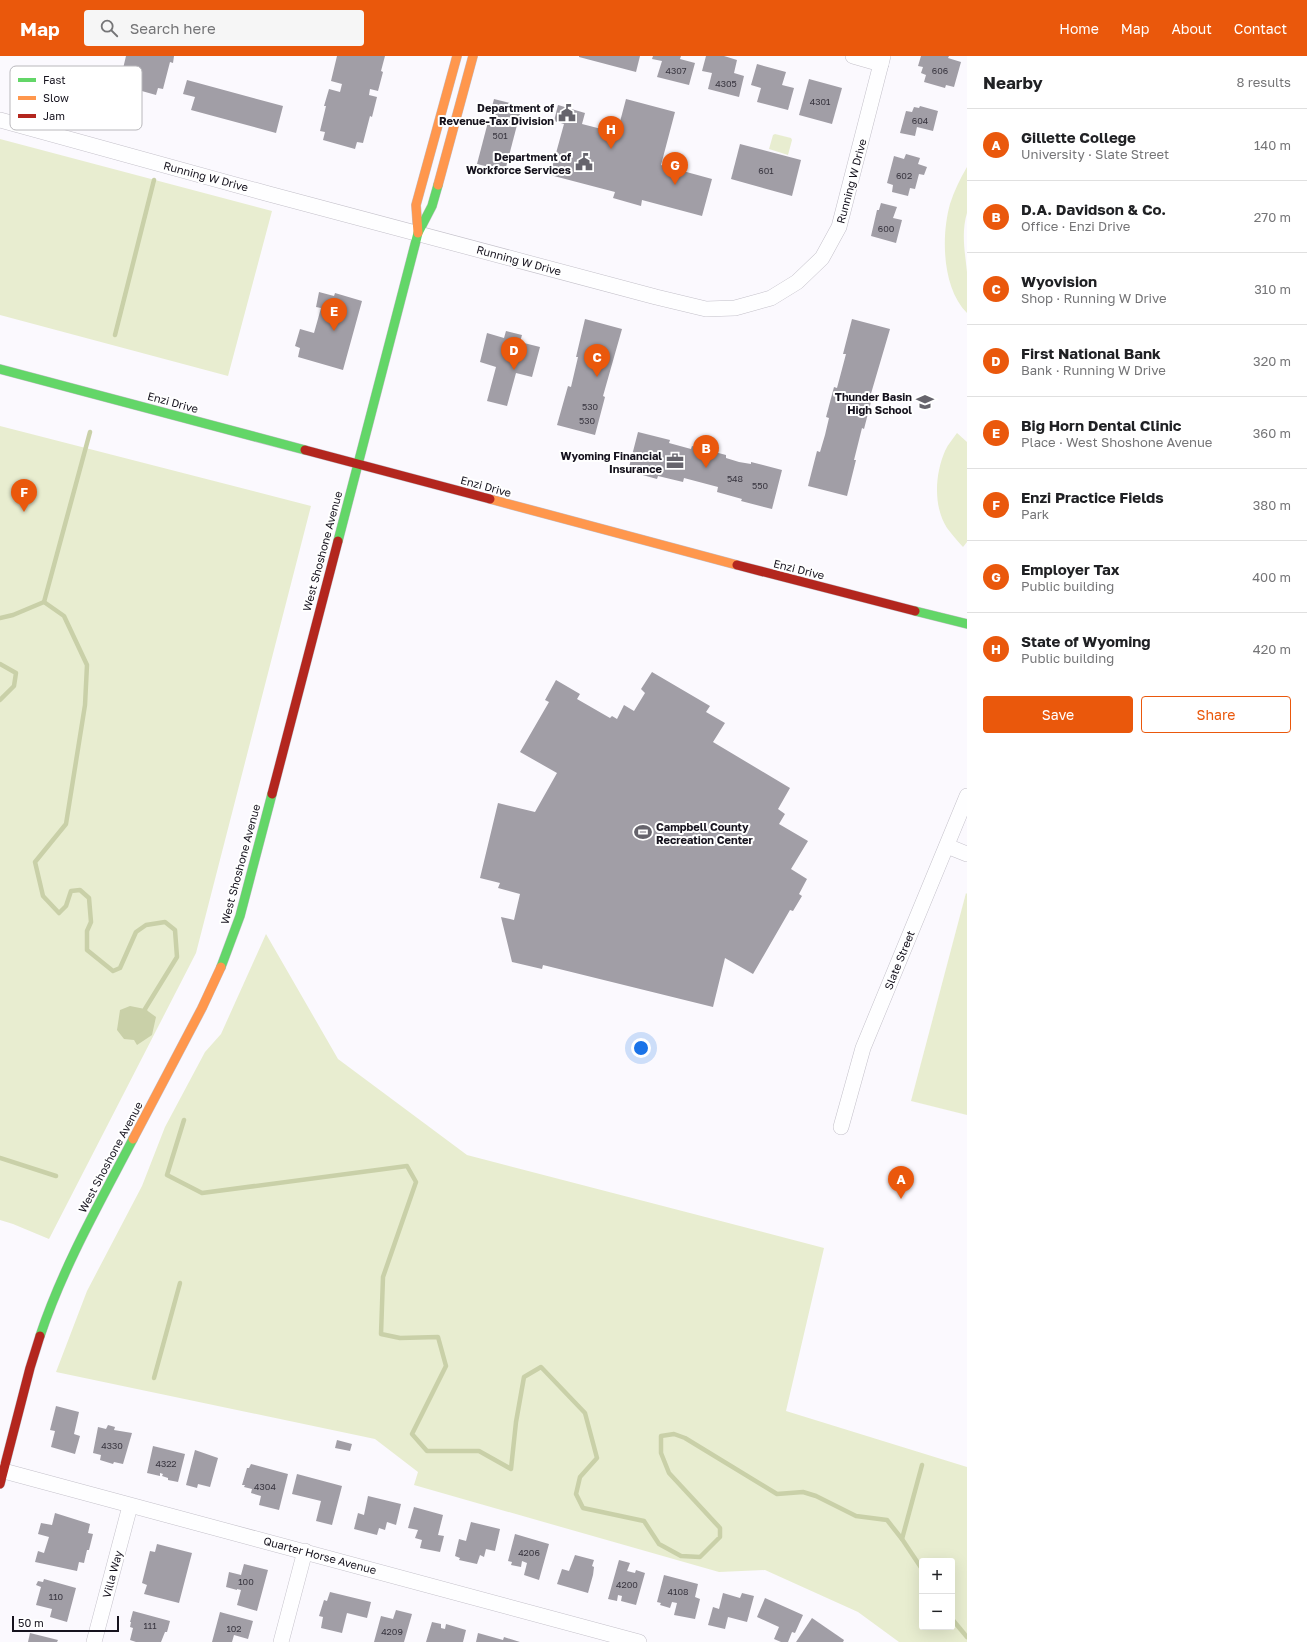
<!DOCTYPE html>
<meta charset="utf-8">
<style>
:root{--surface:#fff;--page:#f6f6f6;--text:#202124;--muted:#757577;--line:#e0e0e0;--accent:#ea580c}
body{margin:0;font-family:"Golos Text",sans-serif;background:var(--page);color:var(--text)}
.controls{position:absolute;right:12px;bottom:12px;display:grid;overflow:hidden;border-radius:4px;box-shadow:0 4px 16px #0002}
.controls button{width:36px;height:36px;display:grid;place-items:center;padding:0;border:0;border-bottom:1px solid var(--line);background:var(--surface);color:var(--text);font:20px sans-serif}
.scale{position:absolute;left:12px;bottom:10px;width:107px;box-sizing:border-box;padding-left:4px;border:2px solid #16131e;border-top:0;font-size:11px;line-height:14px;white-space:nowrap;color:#16131e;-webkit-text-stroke:3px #fff;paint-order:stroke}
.you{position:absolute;left:641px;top:992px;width:14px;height:14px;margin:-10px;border:3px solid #fff;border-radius:50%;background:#1a73e8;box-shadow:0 0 0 6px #1a73e833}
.badge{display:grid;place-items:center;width:26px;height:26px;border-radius:50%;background:var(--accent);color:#fff;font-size:13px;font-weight:700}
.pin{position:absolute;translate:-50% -33px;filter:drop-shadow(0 1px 2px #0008)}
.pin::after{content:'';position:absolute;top:21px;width:14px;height:12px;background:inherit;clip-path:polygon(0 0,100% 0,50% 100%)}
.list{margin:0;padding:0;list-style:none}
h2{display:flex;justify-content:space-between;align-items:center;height:52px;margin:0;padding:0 16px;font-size:17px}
h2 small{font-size:13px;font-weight:400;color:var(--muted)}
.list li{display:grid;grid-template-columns:26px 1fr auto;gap:12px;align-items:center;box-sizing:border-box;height:72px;padding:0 16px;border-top:1px solid var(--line)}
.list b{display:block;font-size:15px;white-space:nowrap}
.list p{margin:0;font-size:13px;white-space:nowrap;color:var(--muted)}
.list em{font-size:13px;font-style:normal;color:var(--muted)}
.actions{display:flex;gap:8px;padding:12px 16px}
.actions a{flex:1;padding:9px 0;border:1px solid var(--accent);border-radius:4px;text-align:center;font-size:14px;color:var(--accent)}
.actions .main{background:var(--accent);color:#fff}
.icon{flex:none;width:22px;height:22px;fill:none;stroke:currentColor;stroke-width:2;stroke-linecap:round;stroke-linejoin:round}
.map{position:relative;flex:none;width:967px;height:1586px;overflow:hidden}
header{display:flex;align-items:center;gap:24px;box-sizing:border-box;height:56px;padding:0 20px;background:var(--accent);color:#fff}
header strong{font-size:19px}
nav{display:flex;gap:22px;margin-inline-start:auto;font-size:14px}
.search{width:280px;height:36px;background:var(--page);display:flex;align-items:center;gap:10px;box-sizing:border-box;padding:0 14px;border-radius:4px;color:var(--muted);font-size:15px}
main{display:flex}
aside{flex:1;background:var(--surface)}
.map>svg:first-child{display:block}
</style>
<header>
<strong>Map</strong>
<div class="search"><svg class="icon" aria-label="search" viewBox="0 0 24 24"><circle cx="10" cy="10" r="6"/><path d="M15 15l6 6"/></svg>Search here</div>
<nav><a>Home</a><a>Map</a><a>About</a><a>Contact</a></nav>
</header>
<main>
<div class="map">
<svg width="967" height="1586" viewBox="0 0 967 1586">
<rect width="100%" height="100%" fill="#fbf9fe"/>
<g fill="#e8edd0" fill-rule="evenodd">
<polygon points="775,78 791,82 792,84 788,99 769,93 773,79"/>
<polygon points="0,83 272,155 228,320 0,259"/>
<path d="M967 111V157C961 177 965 196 967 216 967 229 967 244 967 257 942 232 941 180 950 148 954 135 960 123 967 111Z"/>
<polygon points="0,370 311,450 196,897 49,1183 13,1168 0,1164"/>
<path d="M957 377 967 386V486L963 491C957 485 952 478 947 472 933 450 935 418 945 395 948 388 953 383 957 377Z"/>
<polygon points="966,837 967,838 967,1059 911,1045"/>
<path d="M266 878 338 1003 467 1099 824 1192 786 1355 967 1411V1586H899L858 1556 765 1514 719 1516 414 1429 418 1416 375 1383 56 1316 87 1235 142 1130 165 1071 205 996 221 978ZM922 1505H952V1571H922Z"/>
</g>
<polygon fill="#c9d0a8" points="130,950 145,953 156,961 152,979 137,989 134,984 124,983 117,974 120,954"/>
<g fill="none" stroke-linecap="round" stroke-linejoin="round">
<g stroke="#c9d0a8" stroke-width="4.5">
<polyline points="115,279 154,124"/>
<polyline points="44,546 90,376"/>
<polyline points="0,562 13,559 44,546 64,560 87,609 85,649 66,768 35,806 43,840 59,857 66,850 71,835 80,834 89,842 91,866 87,875 87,894 113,915 120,912 136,876 146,869 165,866 175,874 177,901 145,953 145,959"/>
<polyline points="0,608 16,617 14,630 0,644"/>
<polyline points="184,1064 167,1119 202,1137 407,1110 416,1126 383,1221 381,1278 400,1282 438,1281 446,1310 412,1378 427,1395 479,1395 511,1413 516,1366 524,1321 541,1311 585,1357 597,1402 580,1421 576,1438 583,1452 644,1465 659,1488 681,1500 700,1501 720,1481 720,1472 669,1417 661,1397 661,1380 674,1378 685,1382 777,1438 803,1436 816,1440 856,1460 887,1464 902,1483 922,1513"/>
<polyline points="0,1102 56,1120"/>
<polyline points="154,1322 180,1227"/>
<polyline points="902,1483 922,1409"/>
<polyline points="952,1563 967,1581"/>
</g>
</g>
<g fill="#a19ea6">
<polygon points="126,0 174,0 173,7 170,6 163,33 158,32 156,39 124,30 126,22 121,21"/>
<polygon points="337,0 385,0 381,15 383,16 378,35 370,33 369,39 377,41 372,61 370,60 363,87 357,86 355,93 323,84 325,76 320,75 326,50 324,50 329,33 340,36 342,28 331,25"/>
<polygon points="579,0 640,0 636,16 579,1"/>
<polygon points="653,0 681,0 680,3 695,7 689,29 657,21 662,5 652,3"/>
<polygon points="706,0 724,0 737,4 734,17 744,20 739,41 708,33 712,17 702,15"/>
<polygon points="921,0 949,0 948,2 961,6 954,31 946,29 945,32 924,26 926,19 921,17 923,11 918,10"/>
<polygon points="757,8 786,16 782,29 794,32 788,54 757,46 761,32 751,29"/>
<polygon points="809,23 842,32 832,68 799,59"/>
<polygon points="187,24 283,50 276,77 191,54 195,41 183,38"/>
<polygon points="494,43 522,50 505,115 477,108"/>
<polygon points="626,43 675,56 661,109 712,123 702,160 642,144 641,150 613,142 615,136 550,119 564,68 554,65 558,49 585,57 582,68 617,77"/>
<polygon points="920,50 938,55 933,75 917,71 915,80 900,77 906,55 912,56 914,51 919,52"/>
<polygon points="740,88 801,104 792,140 731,123"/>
<polygon points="906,98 920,102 918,108 927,111 924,119 919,118 915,133 910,132 908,140 892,136 893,129 887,127 894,100 904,103"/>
<polygon points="881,147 897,151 893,162 902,164 896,187 871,180 877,154 879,154"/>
<polygon points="319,236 334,240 335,237 362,245 343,314 298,301 300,292 295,290 300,273 314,277 321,252 316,251"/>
<polygon points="585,263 622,273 603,340 605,341 595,379 557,369 568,330 571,331 578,301 576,301"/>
<polygon points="852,263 890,273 870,341 872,342 864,373 862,372 854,404 856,404 847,440 808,430 817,395 820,396 825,379 829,362 826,361 834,331 837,332 846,298 843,298"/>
<polygon points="506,275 522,279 520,286 540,291 532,321 516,317 507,350 487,345 496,311 480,306 487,277 504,282"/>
<polygon points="638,376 670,384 669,387 691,393 692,390 726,399 726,402 739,406 751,408 751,406 782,414 772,453 741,445 742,443 717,436 718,431 684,422 683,426 658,420 657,423 628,415"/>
<polygon points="652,616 710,650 706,656 725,667 713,686 790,732 778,753 785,758 779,768 808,785 791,813 807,823 799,838 802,840 793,855 790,854 753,918 725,902 713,951 543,909 542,913 512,906 501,861 514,864 520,838 498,832 500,827 480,822 498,747 535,756 557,717 520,696 549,646 545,644 556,624 580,638 577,643 610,662 612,660 617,663 624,649 634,655 645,637 641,633"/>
<polygon points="56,1350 79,1356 74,1378 80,1380 75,1398 51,1391 55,1375 50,1374"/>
<polygon points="108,1369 115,1371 114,1374 132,1377 123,1408 114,1406 113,1408 100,1404 101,1399 93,1397 98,1371 106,1373"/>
<polygon points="337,1384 352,1388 350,1395 335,1392"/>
<polygon points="153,1390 185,1398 178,1426 168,1424 168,1422 162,1420 163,1418 160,1417 160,1420 147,1417"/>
<polygon points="195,1394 218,1402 210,1431 198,1428 197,1432 186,1429"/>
<polygon points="251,1408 288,1418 279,1454 259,1449 261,1440 251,1437 252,1433 244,1431 245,1429 242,1429 247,1412 249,1412"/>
<polygon points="297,1418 342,1430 332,1469 316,1465 321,1445 292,1438"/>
<polygon points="368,1440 401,1448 396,1469 387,1466 385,1474 379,1472 377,1479 354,1473 358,1457 364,1459"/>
<polygon points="414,1451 443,1459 438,1479 444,1480 440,1496 420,1492 422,1484 415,1482 418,1474 408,1472"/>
<polygon points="55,1457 90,1468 88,1477 93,1478 89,1494 87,1494 84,1507 79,1506 77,1515 35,1506 38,1495 44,1497 49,1481 38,1478 41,1467 52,1469"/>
<polygon points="471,1466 500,1473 495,1495 486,1493 484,1501 480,1499 477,1508 459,1504 460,1502 455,1500 459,1483 466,1485"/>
<polygon points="515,1478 549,1488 539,1524 524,1519 527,1507 522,1505 521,1511 511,1509 512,1506 508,1505"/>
<polygon points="157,1488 192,1497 179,1547 144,1538 147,1529 142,1527 150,1495 155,1496"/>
<polygon points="575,1499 594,1504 592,1510 594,1511 593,1519 588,1537 557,1528 562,1513 569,1515"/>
<polygon points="619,1504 630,1507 627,1515 635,1517 636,1514 645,1517 636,1549 621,1545 622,1540 618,1539 617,1545 608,1543"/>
<polygon points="244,1508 268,1514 257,1555 237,1549 241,1534 237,1533 237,1534 226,1531 229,1516 241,1519"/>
<polygon points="664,1519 698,1528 695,1541 700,1543 695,1563 674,1559 677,1547 672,1546 670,1552 660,1549 661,1547 657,1546"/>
<polygon points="44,1523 76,1532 67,1566 50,1561 52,1553 36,1549 41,1531 36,1529 38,1525 43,1526"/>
<polygon points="330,1536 371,1546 367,1562 347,1557 342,1577 321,1572 323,1561 319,1560 324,1544 327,1545"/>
<polygon points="723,1537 740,1542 742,1537 754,1540 747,1566 728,1561 725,1573 708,1569 713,1551 719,1553"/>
<polygon points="765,1542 803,1559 795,1577 792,1576 788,1586 781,1586 774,1583 779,1571 757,1561"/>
<polygon points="396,1554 412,1558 404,1586 374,1586 381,1560 393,1563"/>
<polygon points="133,1555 170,1565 167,1576 165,1576 161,1586 136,1586 130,1584 133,1572 130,1571 131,1566 130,1566"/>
<polygon points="220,1556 253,1565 248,1583 234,1579 232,1586 212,1586"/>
<polygon points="812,1562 844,1584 843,1586 796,1586"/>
<polygon points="432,1566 441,1568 441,1572 445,1573 446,1568 466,1574 463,1586 426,1586"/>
<polygon points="30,1577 58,1584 57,1586 28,1586"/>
<polygon points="478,1577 503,1584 504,1581 520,1586 476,1586"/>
</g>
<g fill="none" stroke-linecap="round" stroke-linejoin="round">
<g stroke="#c4c1ca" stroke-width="16">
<g id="street">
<polyline points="853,0 881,8"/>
<polyline points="0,64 269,138 656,241 706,253 735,252 771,242 797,226 822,202 839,171 883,0"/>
<polyline points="947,790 967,798"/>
<polyline points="841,1071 863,992 967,740"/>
<polyline points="0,1414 639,1586"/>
<polyline points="94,1586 130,1450"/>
<polyline points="281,1586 305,1495"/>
</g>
</g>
<g stroke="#c4c1ca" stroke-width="10">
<g id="fast">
<polyline points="0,313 305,394"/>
<polyline points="338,485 418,177 432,150 438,129"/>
<polyline points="915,555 967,568"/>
<polyline points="221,911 240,860 272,738"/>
<path d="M40 1280C63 1211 99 1148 133 1083"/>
</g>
</g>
<g stroke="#c4c1ca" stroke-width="10">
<g id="slow">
<polyline points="438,129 473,0"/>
<polyline points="418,177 416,149 457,0"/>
<polyline points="490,443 737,509"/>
<polyline points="133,1083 202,952 221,911"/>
</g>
</g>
<g stroke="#c4c1ca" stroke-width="10">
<g id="jam">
<polyline points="305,394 490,443"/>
<polyline points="737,509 915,555"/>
<polyline points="272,738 338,485"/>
<polyline points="0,1428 30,1312 40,1280"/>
</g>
</g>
<use href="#street" stroke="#fefeff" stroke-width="15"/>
<use href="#fast" stroke="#63d668" stroke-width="9"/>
<use href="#slow" stroke="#ff974d" stroke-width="9"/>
<use href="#jam" stroke="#b3261e" stroke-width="9"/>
</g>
<defs>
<g id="civic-bare" transform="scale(1.38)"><path d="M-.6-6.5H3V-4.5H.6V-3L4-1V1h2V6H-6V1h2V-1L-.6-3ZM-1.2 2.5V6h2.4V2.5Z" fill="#66646c" stroke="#fff" stroke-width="2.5" paint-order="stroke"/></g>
<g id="school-bare" transform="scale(1.38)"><path d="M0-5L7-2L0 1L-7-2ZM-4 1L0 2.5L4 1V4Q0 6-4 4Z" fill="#66646c" stroke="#fff" stroke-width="2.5" paint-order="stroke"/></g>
<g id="office-bare" transform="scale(1.38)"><path d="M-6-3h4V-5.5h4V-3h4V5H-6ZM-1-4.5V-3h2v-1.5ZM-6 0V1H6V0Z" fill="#66646c" stroke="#fff" stroke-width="2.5" paint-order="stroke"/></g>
<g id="stadium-bare" transform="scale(1.38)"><path d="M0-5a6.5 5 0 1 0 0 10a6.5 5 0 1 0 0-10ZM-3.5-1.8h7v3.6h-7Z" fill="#66646c" stroke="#fff" stroke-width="2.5" paint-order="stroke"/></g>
</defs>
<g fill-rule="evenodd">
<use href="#civic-bare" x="567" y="57"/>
<use href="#civic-bare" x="584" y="106"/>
<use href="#school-bare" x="925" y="346"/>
<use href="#office-bare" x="675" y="405"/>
<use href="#stadium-bare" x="643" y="776"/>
</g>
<g text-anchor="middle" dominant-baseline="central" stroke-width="4" stroke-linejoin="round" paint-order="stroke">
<g font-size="9" fill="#393640">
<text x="676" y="14">4307</text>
<text x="940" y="14">606</text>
<text x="726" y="27">4305</text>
<text x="820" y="45">4301</text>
<text x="920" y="64">604</text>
<text x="500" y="79">501</text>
<text x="766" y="114">601</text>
<text x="904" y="119">602</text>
<text x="886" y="172">600</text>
<text x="590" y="350">530</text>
<text x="587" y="364">530</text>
<text x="735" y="422">548</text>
<text x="760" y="429">550</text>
<text x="112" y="1389">4330</text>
<text x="166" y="1407">4322</text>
<text x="265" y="1430">4304</text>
<text x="529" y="1496">4206</text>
<text x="246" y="1525">100</text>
<text x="627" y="1528">4200</text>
<text x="678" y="1535">4108</text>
<text x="56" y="1540">110</text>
<text x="150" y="1569">111</text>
<text x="234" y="1572">102</text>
<text x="392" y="1575">4209</text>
</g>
<g font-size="11" font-weight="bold" fill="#16131e" stroke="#fff" text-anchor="end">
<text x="554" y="51">Department of<tspan x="554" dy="13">Revenue-Tax Division</tspan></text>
<text x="571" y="100">Department of<tspan x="571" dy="13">Workforce Services</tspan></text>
<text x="912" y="340">Thunder Basin<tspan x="912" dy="13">High School</tspan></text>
<text x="662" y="399">Wyoming Financial<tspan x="662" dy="13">Insurance</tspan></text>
<text x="656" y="770" text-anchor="start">Campbell County<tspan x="656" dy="13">Recreation Center</tspan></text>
</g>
<g font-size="11" fill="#16131e" stroke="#fff">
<text transform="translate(206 120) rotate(15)">Running W Drive</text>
<text transform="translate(851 125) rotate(-75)">Running W Drive</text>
<text transform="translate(519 204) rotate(15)">Running W Drive</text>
<text transform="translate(173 346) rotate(15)">Enzi Drive</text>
<text transform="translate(486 430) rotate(15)">Enzi Drive</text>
<text transform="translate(322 495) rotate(-75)">West Shoshone Avenue</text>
<text transform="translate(799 513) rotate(14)">Enzi Drive</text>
<text transform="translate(240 808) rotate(-75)">West Shoshone Avenue</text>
<text transform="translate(899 904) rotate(-68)">Slate Street</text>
<text transform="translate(110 1101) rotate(-62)">West Shoshone Avenue</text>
<text transform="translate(320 1499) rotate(15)">Quarter Horse Avenue</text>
<text transform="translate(112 1518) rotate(-75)">Villa Way</text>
</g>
</g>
<rect x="10" y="10" width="132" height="64" rx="6" fill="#fff" stroke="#b9b8bc" stroke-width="1"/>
<rect x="18" y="22" width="18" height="4" fill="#63d668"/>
<rect x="18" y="40" width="18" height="4" fill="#ff974d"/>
<rect x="18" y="58" width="18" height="4" fill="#b3261e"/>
<g font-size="11" fill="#16131e">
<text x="43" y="28">Fast</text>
<text x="43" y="46">Slow</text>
<text x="43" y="64">Jam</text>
</g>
</svg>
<div class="controls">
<button>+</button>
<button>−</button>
</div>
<div class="scale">50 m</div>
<div class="you"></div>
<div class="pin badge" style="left:901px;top:1143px">A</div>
<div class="pin badge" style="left:706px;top:412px">B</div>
<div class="pin badge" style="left:597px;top:321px">C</div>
<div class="pin badge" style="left:514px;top:314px">D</div>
<div class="pin badge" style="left:334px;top:275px">E</div>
<div class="pin badge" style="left:24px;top:456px">F</div>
<div class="pin badge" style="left:675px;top:129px">G</div>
<div class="pin badge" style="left:611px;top:93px">H</div>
</div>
<aside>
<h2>Nearby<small>8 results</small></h2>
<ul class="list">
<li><span class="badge">A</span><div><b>Gillette College</b><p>University · Slate Street</p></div><em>140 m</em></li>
<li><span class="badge">B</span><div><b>D.A. Davidson &amp; Co.</b><p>Office · Enzi Drive</p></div><em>270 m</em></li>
<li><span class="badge">C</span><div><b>Wyovision</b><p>Shop · Running W Drive</p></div><em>310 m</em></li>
<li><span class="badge">D</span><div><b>First National Bank</b><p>Bank · Running W Drive</p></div><em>320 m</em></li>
<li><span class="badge">E</span><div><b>Big Horn Dental Clinic</b><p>Place · West Shoshone Avenue</p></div><em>360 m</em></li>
<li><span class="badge">F</span><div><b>Enzi Practice Fields</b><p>Park</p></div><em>380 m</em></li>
<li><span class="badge">G</span><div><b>Employer Tax</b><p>Public building</p></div><em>400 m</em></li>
<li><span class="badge">H</span><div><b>State of Wyoming</b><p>Public building</p></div><em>420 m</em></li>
</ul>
<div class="actions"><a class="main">Save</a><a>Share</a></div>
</aside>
</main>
